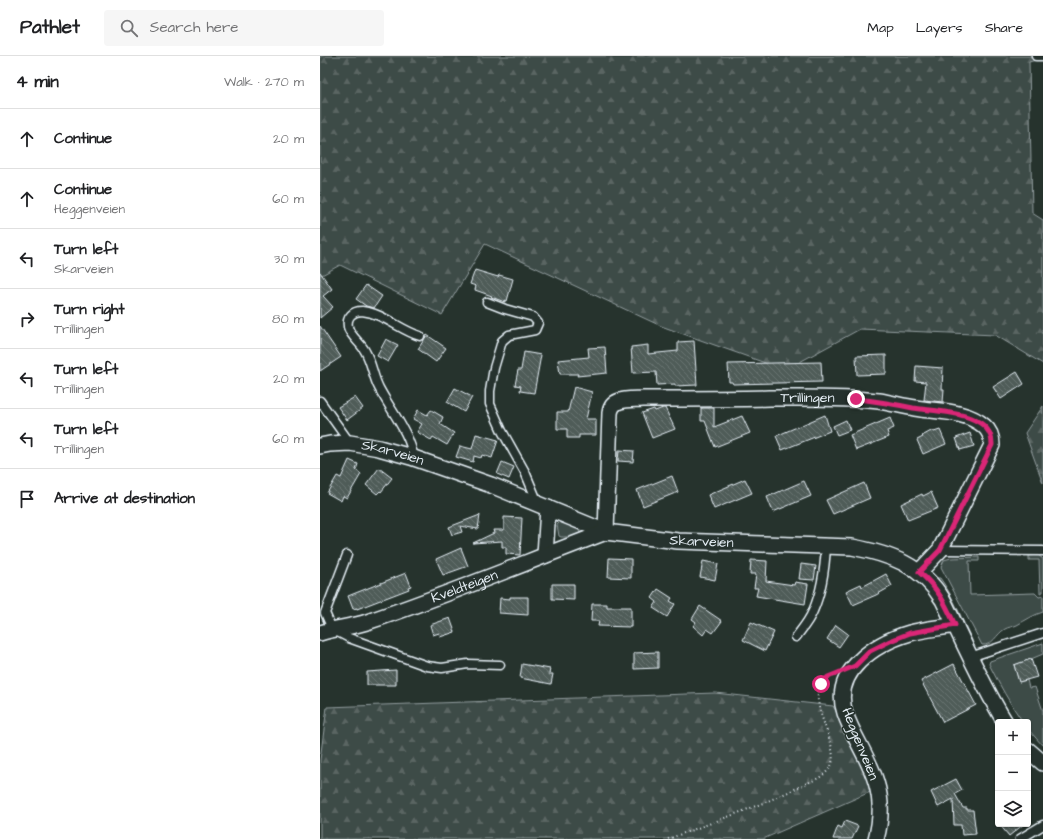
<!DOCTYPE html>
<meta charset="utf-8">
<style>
:root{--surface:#fff;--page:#f6f6f6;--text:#202124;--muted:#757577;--line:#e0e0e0}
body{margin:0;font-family:"Architects Daughter",sans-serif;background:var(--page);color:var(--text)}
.controls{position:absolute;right:12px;bottom:12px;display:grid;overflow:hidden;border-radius:4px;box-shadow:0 1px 3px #0004}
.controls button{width:36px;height:36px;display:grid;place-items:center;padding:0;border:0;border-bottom:1px solid var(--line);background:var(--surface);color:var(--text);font:20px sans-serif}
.stop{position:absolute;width:12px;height:12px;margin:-9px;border:3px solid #db2777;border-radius:50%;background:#fff}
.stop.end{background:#db2777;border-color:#fff;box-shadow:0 1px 4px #0008}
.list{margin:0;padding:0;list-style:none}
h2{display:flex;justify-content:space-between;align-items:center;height:52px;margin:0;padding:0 16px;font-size:17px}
h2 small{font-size:13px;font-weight:400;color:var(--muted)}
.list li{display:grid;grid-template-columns:26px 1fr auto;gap:12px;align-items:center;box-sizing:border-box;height:60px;padding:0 16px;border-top:1px solid var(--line)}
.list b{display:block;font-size:15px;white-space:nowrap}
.list p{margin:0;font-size:13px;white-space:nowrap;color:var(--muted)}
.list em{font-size:13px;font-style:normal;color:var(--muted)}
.icon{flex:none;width:22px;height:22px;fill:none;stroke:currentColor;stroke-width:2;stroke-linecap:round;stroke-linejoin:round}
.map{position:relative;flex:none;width:723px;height:783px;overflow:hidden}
header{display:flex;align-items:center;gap:24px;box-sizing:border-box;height:56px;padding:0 20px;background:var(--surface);border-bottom:1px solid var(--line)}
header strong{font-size:19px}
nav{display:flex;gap:22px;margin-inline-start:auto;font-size:14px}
.search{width:280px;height:36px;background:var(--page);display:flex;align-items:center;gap:10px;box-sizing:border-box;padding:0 14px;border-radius:4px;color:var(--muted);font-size:15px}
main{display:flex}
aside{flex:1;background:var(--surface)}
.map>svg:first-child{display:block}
</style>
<header>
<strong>Pathlet</strong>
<div class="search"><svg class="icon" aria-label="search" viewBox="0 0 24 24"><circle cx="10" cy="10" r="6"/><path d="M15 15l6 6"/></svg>Search here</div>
<nav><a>Map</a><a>Layers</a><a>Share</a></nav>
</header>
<main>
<aside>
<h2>4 min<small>Walk · 270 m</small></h2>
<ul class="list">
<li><svg class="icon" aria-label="ahead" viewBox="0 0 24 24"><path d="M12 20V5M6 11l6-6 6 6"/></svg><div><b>Continue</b></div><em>20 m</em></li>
<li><svg class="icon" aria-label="ahead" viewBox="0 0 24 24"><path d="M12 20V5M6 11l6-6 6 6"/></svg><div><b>Continue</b><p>Heggenveien</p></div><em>60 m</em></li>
<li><svg class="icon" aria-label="left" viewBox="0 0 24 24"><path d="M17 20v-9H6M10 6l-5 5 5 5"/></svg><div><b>Turn left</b><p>Skarveien</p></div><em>30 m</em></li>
<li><svg class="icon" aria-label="right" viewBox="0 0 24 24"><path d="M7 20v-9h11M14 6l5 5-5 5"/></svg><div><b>Turn right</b><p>Trillingen</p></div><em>80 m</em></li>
<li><svg class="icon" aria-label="left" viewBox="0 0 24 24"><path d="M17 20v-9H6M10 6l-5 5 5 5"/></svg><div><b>Turn left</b><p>Trillingen</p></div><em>20 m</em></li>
<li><svg class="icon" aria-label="left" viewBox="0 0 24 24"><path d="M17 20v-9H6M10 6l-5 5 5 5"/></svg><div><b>Turn left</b><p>Trillingen</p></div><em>60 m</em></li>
<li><svg class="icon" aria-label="arrive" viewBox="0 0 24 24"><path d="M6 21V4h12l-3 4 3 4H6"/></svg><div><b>Arrive at destination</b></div></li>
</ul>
</aside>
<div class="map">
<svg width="723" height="783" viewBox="0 0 723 783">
<defs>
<pattern id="forest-firs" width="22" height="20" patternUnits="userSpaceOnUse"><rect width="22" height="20" fill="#3e4b47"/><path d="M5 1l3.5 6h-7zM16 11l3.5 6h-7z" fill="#5a6562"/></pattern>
<pattern id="building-back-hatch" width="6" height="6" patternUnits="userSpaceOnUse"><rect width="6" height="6" fill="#505c59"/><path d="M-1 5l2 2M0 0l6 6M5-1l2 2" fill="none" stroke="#697472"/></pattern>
</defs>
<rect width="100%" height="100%" fill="#26332d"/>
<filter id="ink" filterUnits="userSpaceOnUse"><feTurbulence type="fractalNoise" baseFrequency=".025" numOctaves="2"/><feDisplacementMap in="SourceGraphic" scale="8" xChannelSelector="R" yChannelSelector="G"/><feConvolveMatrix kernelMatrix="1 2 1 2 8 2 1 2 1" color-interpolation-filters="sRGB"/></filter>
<g filter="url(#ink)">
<g fill="#3e4b47" stroke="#939ea0">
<path d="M240 466 258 473 260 476C257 481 247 481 241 481L239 480 237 469Z"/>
<polygon points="718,499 723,503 723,536 720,537 719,504 709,504 709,500"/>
<path d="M659 501V505H649L650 539 715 537 719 541 723 540V556C713 559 706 564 697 569 693 571 688 571 685 573 676 578 673 590 662 589L621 511 624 504 631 502Z"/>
<path d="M617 522H620C634 541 642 564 652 584V585L649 582 617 524Z"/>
<path d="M723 587V598L711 603 694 609 699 626 707 624 709 632 715 631 723 655V690L708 673V666H703C690 648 679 628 669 608L670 605Z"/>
</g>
<g fill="url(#forest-firs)" stroke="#939ea0">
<polygon points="0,0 723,0 723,2 709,6 712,157 723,164 723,308 675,279 540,273 465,314 341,270 165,188 122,259 20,209 0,220"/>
<polygon points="723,350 723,427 705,377"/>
<polygon points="395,637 513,650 535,690 557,733 443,783 0,783 0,704 7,651"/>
</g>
<g fill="url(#building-back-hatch)" stroke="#e8f1f8">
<polygon points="155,214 178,221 179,219 193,223 187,245 185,244 185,246 171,241 172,240 155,234 156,230 150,228"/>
<polygon points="0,216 12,233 3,240 13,251 0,262"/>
<polygon points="46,229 62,240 54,252 46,250 36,243"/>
<polygon points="0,270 21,301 0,315"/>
<polygon points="107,279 126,292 116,306 98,293"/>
<polygon points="66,283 78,289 68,306 57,300"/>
<polygon points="374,285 377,329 355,330 355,328 337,329 336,316 313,317 311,291 328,289 328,298 358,295 358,286"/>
<polygon points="285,291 287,317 257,320 258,318 240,318 238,304 269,301 268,292"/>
<polygon points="204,296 221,299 214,337 200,335 201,330 195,329 198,314 201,314"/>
<polygon points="566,299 566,318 537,319 536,300"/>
<polygon points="501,306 502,326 413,328 412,326 409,326 408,308"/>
<polygon points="596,310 623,312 622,333 624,333 623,346 604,344 606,326 595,325"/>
<polygon points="697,316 704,328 681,343 673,331"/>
<polygon points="254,331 272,336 266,363 276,363 276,379 259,379 259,382 247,382 247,373 237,373 237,356 248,356"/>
<polygon points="135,332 152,341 144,356 127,346"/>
<polygon points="35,341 43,352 27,364 18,351"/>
<polygon points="343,352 345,352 355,373 332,382 322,357 334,353 335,355"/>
<polygon points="381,352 394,352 394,371 422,360 430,377 395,391 385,365 381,365"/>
<polygon points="98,354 107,359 111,354 123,361 120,368 134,377 127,389 113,381 111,384 97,376 102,368 93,363"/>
<polygon points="505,359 510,375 462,394 456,380"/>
<polygon points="570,362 574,372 567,375 569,381 536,394 530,379"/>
<polygon points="526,364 530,374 517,379 513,370"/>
<polygon points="613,374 614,376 620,374 626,388 603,398 597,384 603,381 602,380"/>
<polygon points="650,377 654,390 640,394 636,382"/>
<polygon points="156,378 178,384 172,402 162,399 161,402 154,400 153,406 136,401 140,390 152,393"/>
<polygon points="299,394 314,395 313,406 298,405"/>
<polygon points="29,404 38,408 36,414 41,418 27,442 23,440 21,445 7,437 17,420 21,422"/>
<polygon points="182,406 194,411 189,423 177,418"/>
<polygon points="59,412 72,422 61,436 60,435 57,438 46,429"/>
<polygon points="352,420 358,436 323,450 317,434"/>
<polygon points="425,423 432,437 394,453 388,439"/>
<polygon points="484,425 491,440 453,456 447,441"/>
<polygon points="544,427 550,442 513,458 506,444"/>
<polygon points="611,436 618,452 588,464 581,448 602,438 603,440"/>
<polygon points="160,459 158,473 140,470 142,476 132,479 129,471"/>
<polygon points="184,461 202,462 200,499 186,498 186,491 182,491 182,485 153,487 174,477 173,474 184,474"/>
<polygon points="141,492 148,510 123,519 116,503"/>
<polygon points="289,502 311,503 311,522 288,521"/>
<polygon points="431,504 447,505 446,525 474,529 475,526 488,528 485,548 436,540 438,532 434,532 436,518 430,518"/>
<polygon points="383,505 398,508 395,524 380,521"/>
<polygon points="481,508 496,510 494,524 479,523"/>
<polygon points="86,517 91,530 88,531 89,533 37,553 37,552 33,553 28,540"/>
<polygon points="566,518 572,530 556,539 533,549 526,535 541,528 542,531"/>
<polygon points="232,528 254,528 254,544 232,543"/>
<polygon points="338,533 352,542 350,545 355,548 347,561 333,552 337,546 332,542"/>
<polygon points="190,541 208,541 208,559 179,557 180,542 190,543"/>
<polygon points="272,548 287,548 287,551 311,551 311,571 278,570 279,565 271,565"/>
<polygon points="380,550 402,565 393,577 387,573 383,579 373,570 376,566 372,563"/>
<polygon points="130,562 135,576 120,581 119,577 113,579 110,569"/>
<polygon points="431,566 454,576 445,595 423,584"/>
<polygon points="516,569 528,578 519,591 507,583"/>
<polygon points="338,596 338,612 314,613 314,597"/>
<polygon points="711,603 717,621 699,626 694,609"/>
<polygon points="202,608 230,613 229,618 233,618 231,628 200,622"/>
<polygon points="634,608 656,649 623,666 601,625"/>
<polygon points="76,614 76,629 47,629 47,616"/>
<polygon points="636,723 642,734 635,738 643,752 647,752 647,754 653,754 656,778 642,779 641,769 634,769 633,743 618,751 611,736"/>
<polygon points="525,765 538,770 532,783 513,783 518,770 522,772"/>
<polygon points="679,768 704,768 689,780"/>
</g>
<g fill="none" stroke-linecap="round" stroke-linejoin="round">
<g stroke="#e8f1f8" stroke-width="11">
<g id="lane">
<polyline points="716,0 723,0"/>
<polyline points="167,246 185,253 213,261 218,267 215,274 189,279 182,285 174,312 170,335 170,348 182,375 205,416 218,447"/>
<polyline points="0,345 30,387"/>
<path d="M94 403C90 377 71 355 59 332 53 321 52 307 45 295 41 287 30 280 28 271 26 261 33 255 42 255 63 257 80 274 100 280"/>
<polyline points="620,494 723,495"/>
<polyline points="27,499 5,557 12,573 29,582 107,610 122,612 148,608 180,609"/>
<path d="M476 581C482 573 489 565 493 555 501 537 505 510 506 490"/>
<polyline points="650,601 723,577"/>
<polyline points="700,783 723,769"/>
</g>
</g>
<g stroke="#e8f1f8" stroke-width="18">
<g id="street">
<path id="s1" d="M0 390 10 388 30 387 59 392 91 401 171 429 286 476 358 485 532 491C570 498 602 509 623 544 643 585 661 627 685 666"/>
<polyline points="225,499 228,452"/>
<path id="s2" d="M0 577C15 572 32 571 47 566 128 539 206 506 286 476L290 357C292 341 310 344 323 343 365 343 408 343 450 342 486 342 523 341 559 345 571 347 583 350 595 352 617 356 646 354 664 370 670 375 672 382 672 389L620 494 599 516"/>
<polyline points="708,694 723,707"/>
<path d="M556 783C561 765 562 745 556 726 549 702 533 681 525 657 511 615 556 587 590 577 605 573 620 572 635 569"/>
</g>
</g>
<path stroke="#e8f1f8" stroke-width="2" stroke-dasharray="1 3" stroke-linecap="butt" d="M348 783C393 766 438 751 481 730 488 726 500 723 505 717 507 716 510 712 511 710 522 683 474 634 514 619"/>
<use href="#lane" stroke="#26332d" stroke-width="8"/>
<use href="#street" stroke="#26332d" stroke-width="15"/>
</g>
</g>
<g fill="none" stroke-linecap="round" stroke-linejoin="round" filter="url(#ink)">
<path stroke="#db2777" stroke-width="5" d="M501 628 508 621 535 610 550 595 570 585 590 577 635 569C625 547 618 532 599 516L620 494 672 389C673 355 617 356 593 352 574 348 556 345 536 343"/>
</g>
<g text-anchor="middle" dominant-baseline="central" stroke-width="3.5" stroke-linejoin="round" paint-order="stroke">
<g font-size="14" fill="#e8f1f8" stroke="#26332d">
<text stroke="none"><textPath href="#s2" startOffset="627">Trillingen</textPath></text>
<text stroke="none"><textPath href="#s1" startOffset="74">Skarveien</textPath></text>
<text stroke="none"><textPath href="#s1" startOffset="398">Skarveien</textPath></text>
<text stroke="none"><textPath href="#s2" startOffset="152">Kveldteigen</textPath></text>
<text transform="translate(540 688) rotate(68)">Heggenveien</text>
</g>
</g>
</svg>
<div class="controls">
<button>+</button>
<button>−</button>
<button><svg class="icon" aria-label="layers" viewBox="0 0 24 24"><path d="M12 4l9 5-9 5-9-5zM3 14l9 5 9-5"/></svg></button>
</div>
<div class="stop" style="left:501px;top:628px"></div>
<div class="stop end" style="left:536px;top:343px"></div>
</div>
</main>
